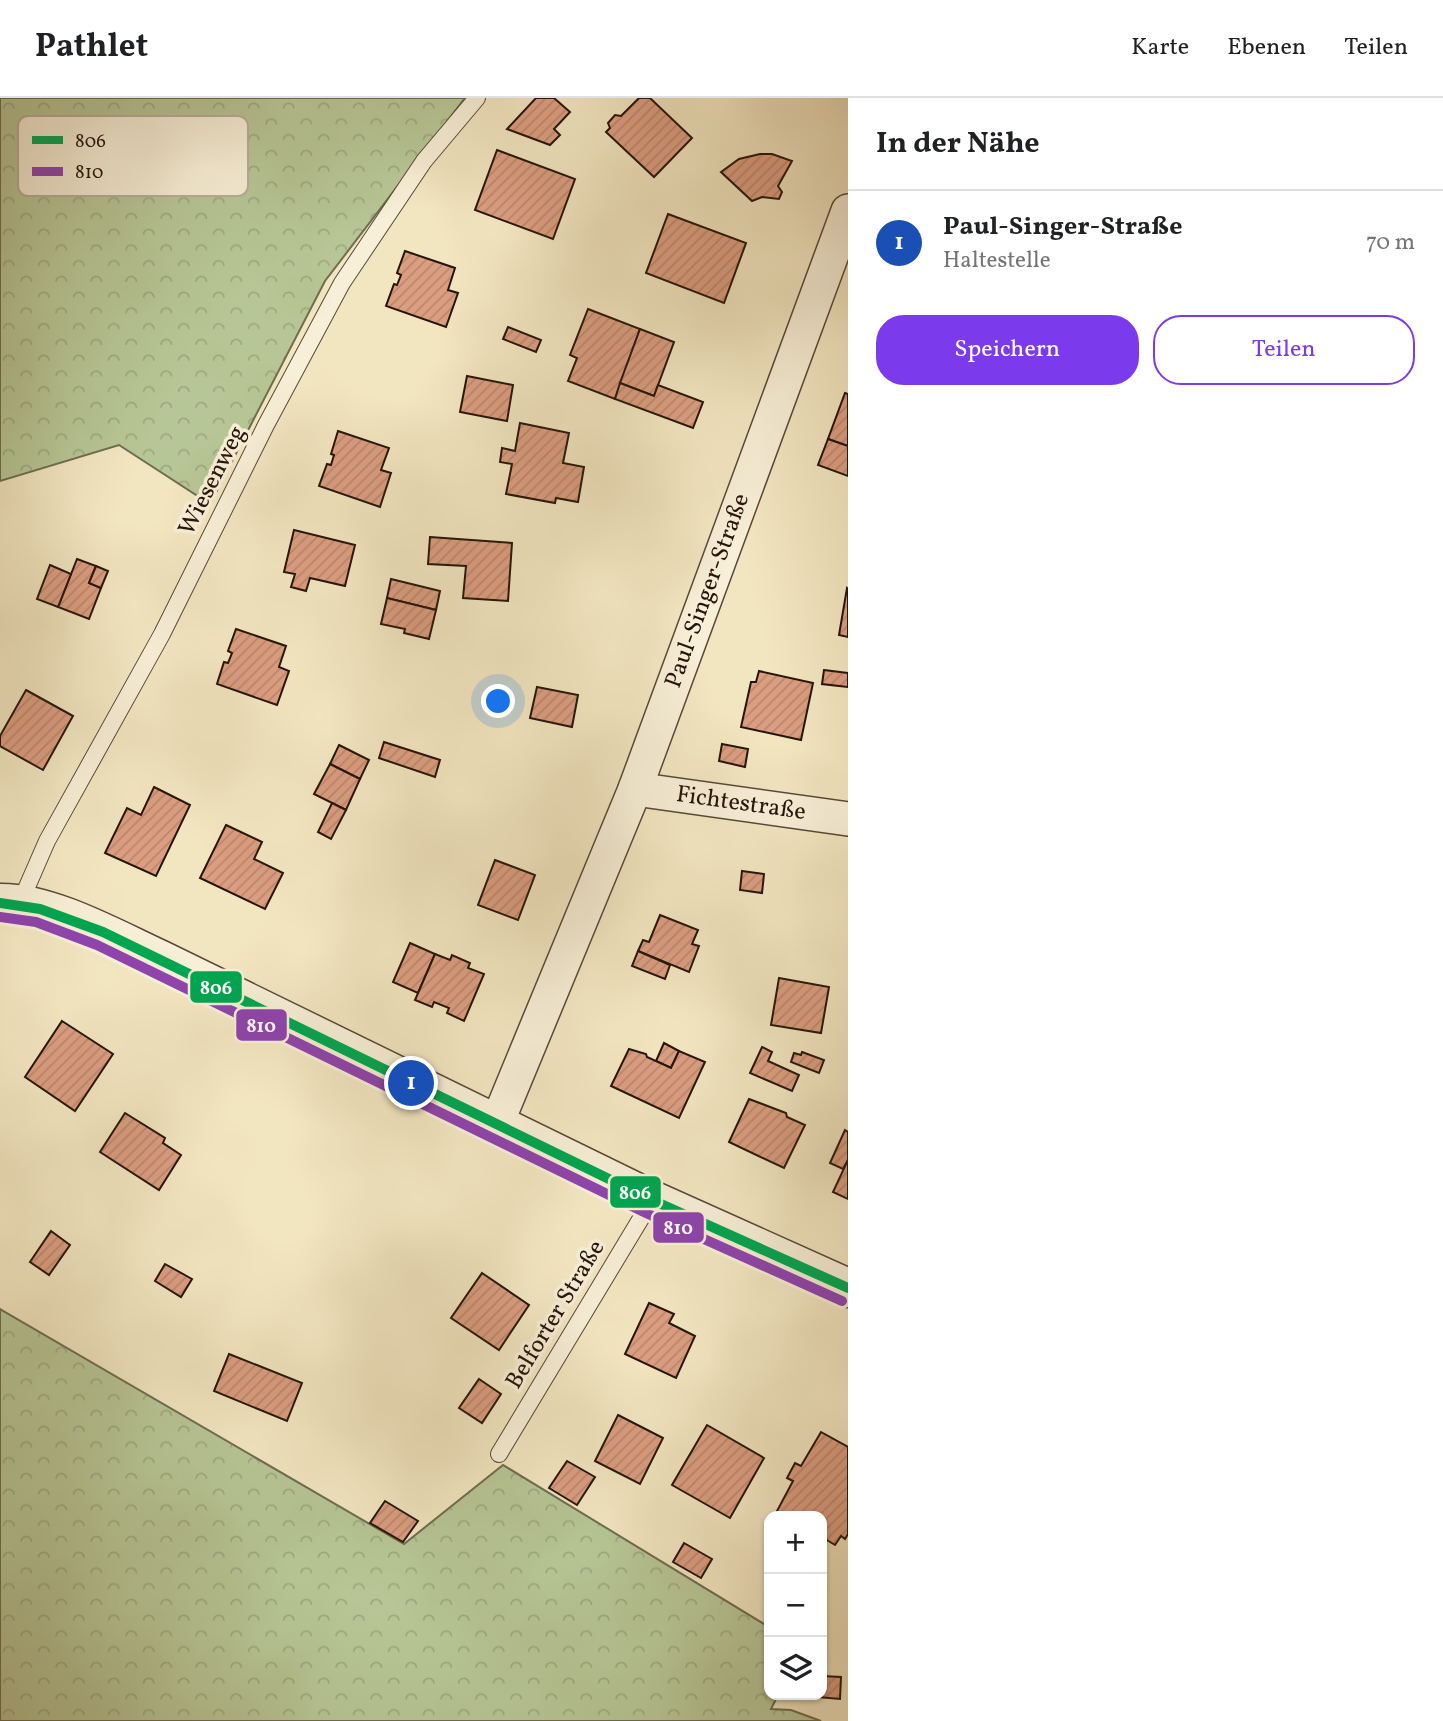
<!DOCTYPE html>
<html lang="de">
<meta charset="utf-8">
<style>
:root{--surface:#fff;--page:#f6f6f6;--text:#202124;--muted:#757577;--line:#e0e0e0;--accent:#7c3aed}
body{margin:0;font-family:Vollkorn,serif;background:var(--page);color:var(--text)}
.controls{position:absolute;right:21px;bottom:21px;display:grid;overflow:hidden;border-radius:14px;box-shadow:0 2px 5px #0004}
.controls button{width:63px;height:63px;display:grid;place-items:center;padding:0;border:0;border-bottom:2px solid var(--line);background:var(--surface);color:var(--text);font:35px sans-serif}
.you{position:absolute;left:499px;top:604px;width:24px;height:24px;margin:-18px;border:5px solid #fff;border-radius:50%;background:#1a73e8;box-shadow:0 0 0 10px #1a73e833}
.badge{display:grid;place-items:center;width:46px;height:46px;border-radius:50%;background:var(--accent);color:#fff;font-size:23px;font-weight:700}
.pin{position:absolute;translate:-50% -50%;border:4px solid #fff;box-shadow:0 2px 7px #0006}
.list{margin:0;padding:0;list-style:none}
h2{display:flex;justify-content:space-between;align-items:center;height:91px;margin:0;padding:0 28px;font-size:30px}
h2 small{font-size:23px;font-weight:400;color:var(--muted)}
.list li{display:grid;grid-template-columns:46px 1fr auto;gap:21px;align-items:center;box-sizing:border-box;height:105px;padding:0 28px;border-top:2px solid var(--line)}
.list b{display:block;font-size:26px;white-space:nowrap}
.list p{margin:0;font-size:23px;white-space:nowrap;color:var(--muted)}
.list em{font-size:23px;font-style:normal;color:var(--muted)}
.actions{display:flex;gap:14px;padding:21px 28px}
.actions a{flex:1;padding:16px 0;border:2px solid var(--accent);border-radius:28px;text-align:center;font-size:24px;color:var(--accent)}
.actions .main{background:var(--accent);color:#fff}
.icon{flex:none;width:38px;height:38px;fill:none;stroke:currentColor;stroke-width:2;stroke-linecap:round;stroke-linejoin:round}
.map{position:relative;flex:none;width:848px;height:1623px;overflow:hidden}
header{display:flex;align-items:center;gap:42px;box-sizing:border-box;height:98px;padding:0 35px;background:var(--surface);border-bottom:2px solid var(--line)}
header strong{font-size:33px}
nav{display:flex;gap:38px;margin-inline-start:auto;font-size:24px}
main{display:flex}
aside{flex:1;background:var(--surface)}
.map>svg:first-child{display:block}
</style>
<header>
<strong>Pathlet</strong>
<nav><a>Karte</a><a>Ebenen</a><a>Teilen</a></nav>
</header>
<main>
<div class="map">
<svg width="848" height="1623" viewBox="0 0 848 1623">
<defs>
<pattern id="forest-crowns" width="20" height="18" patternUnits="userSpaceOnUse" patternTransform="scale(1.75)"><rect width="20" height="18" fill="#b7c696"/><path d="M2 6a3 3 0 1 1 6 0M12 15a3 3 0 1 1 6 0" fill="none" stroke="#9da980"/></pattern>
<pattern id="building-hatch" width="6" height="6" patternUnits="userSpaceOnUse" patternTransform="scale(1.75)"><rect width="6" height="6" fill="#db9e80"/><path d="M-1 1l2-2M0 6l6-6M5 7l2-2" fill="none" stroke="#bc876d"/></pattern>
</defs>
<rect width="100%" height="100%" fill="#f2e6c1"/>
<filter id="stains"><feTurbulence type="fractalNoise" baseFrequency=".00286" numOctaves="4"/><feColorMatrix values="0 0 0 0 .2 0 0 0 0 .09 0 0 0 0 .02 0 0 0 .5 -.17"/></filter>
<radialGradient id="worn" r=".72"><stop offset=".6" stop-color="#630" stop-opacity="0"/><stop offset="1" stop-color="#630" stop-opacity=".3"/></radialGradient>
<g fill="url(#forest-crowns)" stroke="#6e6d50" stroke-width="2">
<polygon points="0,0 465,0 325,183 210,406 119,347 0,383"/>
<polygon points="0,1211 404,1446 503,1367 769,1529 769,1597 778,1597 771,1611 791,1612 821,1623 0,1623"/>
</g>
<g fill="url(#building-hatch)" stroke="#26140a" stroke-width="2">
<polygon points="536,0 554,0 570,14 554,31 560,37 550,47 507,31"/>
<polygon points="639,0 650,0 692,40 654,79 606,34 610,30 608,25 615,17 621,18"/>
<polygon points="497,52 575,81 553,141 475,112"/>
<polygon points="760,56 772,56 792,63 778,88 782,94 779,101 762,99 752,103 721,74 739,61"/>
<polygon points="668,116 746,145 724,205 646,175"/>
<polygon points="405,153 455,170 448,192 458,195 446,229 386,208 394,186 397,187 401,177 397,175"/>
<polygon points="588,211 640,231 615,301 568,283 577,260 570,257"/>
<polygon points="508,229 541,242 536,254 503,241"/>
<polygon points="640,231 674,244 654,298 620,285"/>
<polygon points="467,278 513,287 507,323 460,314"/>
<polygon points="620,285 654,298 658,287 703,304 693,330 615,301"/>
<polygon points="845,295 848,296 848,348 828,341"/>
<polygon points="520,325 569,335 563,365 584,369 578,404 556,400 555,405 506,396 512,366 500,364 502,350 515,353"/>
<polygon points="338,333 389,350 381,372 391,375 380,409 319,388 327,366 331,367 334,357 331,356"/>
<polygon points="828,341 848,348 848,378 818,367"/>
<polygon points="294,432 355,447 345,488 310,480 306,493 291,489 295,476 284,474"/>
<polygon points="430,439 512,445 508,503 463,500 466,468 428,466"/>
<polygon points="77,461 96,468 89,485 101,490 89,521 58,509"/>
<polygon points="50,467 71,476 58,509 37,501"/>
<polygon points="96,468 108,473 101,490 89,485"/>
<polygon points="391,481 440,493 436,512 387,500"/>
<polygon points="847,490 848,491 848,539 839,537"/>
<polygon points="387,500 436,512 429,541 404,535 405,531 381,526"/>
<polygon points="236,531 286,548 279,569 289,573 277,607 217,586 224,564 228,565 232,555 228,553"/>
<polygon points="824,572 848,575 848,589 822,586"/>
<polygon points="759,573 813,585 801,642 741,629 751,584 756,584"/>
<polygon points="537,589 578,597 572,629 530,620"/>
<polygon points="26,592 73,618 43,672 0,648 0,638"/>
<polygon points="384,644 440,662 435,679 379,660"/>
<polygon points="722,646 748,651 745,669 719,663"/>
<polygon points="339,647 369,662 360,681 330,666"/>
<polygon points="330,666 360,681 346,712 314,696"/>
<polygon points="154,689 190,707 156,778 105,755 127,710 141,717"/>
<polygon points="332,705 346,712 331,741 318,734"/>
<polygon points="226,727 262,744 254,761 283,775 265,811 200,780"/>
<polygon points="495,762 535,777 518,822 478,807"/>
<polygon points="742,773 764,776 762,795 740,792"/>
<polygon points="660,817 698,832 692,846 699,848 689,874 638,853 643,842 649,844"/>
<polygon points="410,845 435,856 418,895 393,884"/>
<polygon points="638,853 670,867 665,881 632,868"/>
<polygon points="435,856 450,862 452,857 470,865 468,870 484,876 464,923 447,915 449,910 434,904 432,909 415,902"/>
<polygon points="779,880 829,889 821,935 771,927"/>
<polygon points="62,923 113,956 75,1013 25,979"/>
<polygon points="664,945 679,953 671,970 656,963"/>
<polygon points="762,949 772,954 768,963 799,977 792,993 750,975"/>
<polygon points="629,951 646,956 647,959 671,970 679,953 705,964 679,1020 611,988"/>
<polygon points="802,954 824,962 819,975 791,964 794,955 801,957"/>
<polygon points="749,1001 786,1015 787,1019 805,1027 784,1070 729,1044"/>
<polygon points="125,1015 165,1040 163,1045 181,1057 159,1092 100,1054"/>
<polygon points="845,1032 848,1034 848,1062 843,1071 830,1065"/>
<polygon points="848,1062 848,1101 833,1094"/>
<polygon points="51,1133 70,1147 49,1177 30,1164"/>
<polygon points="165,1166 192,1181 181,1199 155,1183"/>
<polygon points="482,1175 529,1207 499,1252 451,1220"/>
<polygon points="649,1205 674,1216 669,1225 695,1238 676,1280 625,1256"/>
<polygon points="229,1256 302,1285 287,1323 214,1293"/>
<polygon points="479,1281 501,1296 482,1325 459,1310"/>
<polygon points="618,1317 663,1340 640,1386 595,1363"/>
<polygon points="707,1327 764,1360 730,1420 672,1387"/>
<polygon points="821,1334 848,1349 848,1436 845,1441 841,1438 835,1447 822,1439 822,1418 786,1418 777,1413 793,1383 787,1380 795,1365 801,1368"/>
<polygon points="567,1363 595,1379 577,1407 549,1390"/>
<polygon points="385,1403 418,1423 403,1444 370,1425"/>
<polygon points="684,1445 712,1461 701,1480 673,1464"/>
<polygon points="822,1578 841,1579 840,1601 818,1599 818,1597 822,1597"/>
</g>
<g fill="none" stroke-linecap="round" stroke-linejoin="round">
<g stroke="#594838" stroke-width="18">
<g id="service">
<polyline points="20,805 47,743 162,536 266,327 342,185 424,63 477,0"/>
<polyline points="499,1356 652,1102"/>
</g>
</g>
<g stroke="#594838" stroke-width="36">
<g id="minor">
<polyline points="635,691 848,721"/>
<polyline points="497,1025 635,691 848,113"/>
</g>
</g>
<g stroke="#594838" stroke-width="41">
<path id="tertiary" d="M0 805C50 804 115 841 161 862L652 1102 848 1190"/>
</g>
<use href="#service" stroke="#f7efd7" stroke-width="16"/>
<use href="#minor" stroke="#f7efd7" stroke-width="33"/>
<use href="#tertiary" stroke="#f7efd7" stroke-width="38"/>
<g stroke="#f7efd7" stroke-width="16">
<polyline id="bus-1" points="0,805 40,811 103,834 652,1102 848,1190"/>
</g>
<g stroke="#f7efd7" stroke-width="16">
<polyline id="bus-2" points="0,819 36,824 97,847 646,1115 842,1203"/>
</g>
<use href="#bus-1" stroke="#00a651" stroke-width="10"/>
<use href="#bus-2" stroke="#8e44ad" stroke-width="10"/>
</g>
<g text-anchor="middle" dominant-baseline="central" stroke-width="7" stroke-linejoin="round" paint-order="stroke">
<g font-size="24" fill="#26140a" stroke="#f7efd7">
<text transform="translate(213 383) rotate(-63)">Wiesenweg</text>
<text transform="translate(708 493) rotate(-70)">Paul-Singer-Straße</text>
<text transform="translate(741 706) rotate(8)">Fichtestraße</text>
<text transform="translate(556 1217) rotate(-59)">Belforter Straße</text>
</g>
</g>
<rect x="18" y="18" width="230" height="80" rx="10" fill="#f7efd7" stroke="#b8ad9a" stroke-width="2"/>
<rect x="32" y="38" width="31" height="8" fill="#00a651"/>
<rect x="32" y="69" width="31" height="9" fill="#8e44ad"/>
<g font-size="19" fill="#26140a">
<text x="75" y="49">806</text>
<text x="75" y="80">810</text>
</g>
<g stroke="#f7efd7" stroke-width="2.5">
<rect x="189" y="872" width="54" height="34" rx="7" fill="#00a651"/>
<rect x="235" y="910" width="53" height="34" rx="7" fill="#8e44ad"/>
<rect x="609" y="1077" width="53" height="34" rx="7" fill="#00a651"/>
<rect x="652" y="1113" width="53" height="33" rx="7" fill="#8e44ad"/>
</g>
<g font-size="19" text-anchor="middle" font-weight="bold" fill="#fff">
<text x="216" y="896">806</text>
<text x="261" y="934">810</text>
<text x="635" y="1101">806</text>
<text x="678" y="1136">810</text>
</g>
<rect width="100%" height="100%" filter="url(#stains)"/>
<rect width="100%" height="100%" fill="url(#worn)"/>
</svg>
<div class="controls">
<button>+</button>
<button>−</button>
<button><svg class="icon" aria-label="layers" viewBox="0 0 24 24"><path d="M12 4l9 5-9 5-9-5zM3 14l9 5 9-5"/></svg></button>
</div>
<div class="you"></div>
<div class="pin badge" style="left:411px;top:985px;background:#1a4fb4">1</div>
</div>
<aside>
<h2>In der Nähe<small></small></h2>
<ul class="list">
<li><span class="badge" style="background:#1a4fb4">1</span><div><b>Paul-Singer-Straße</b><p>Haltestelle</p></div><em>70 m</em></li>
</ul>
<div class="actions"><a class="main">Speichern</a><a>Teilen</a></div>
</aside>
</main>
